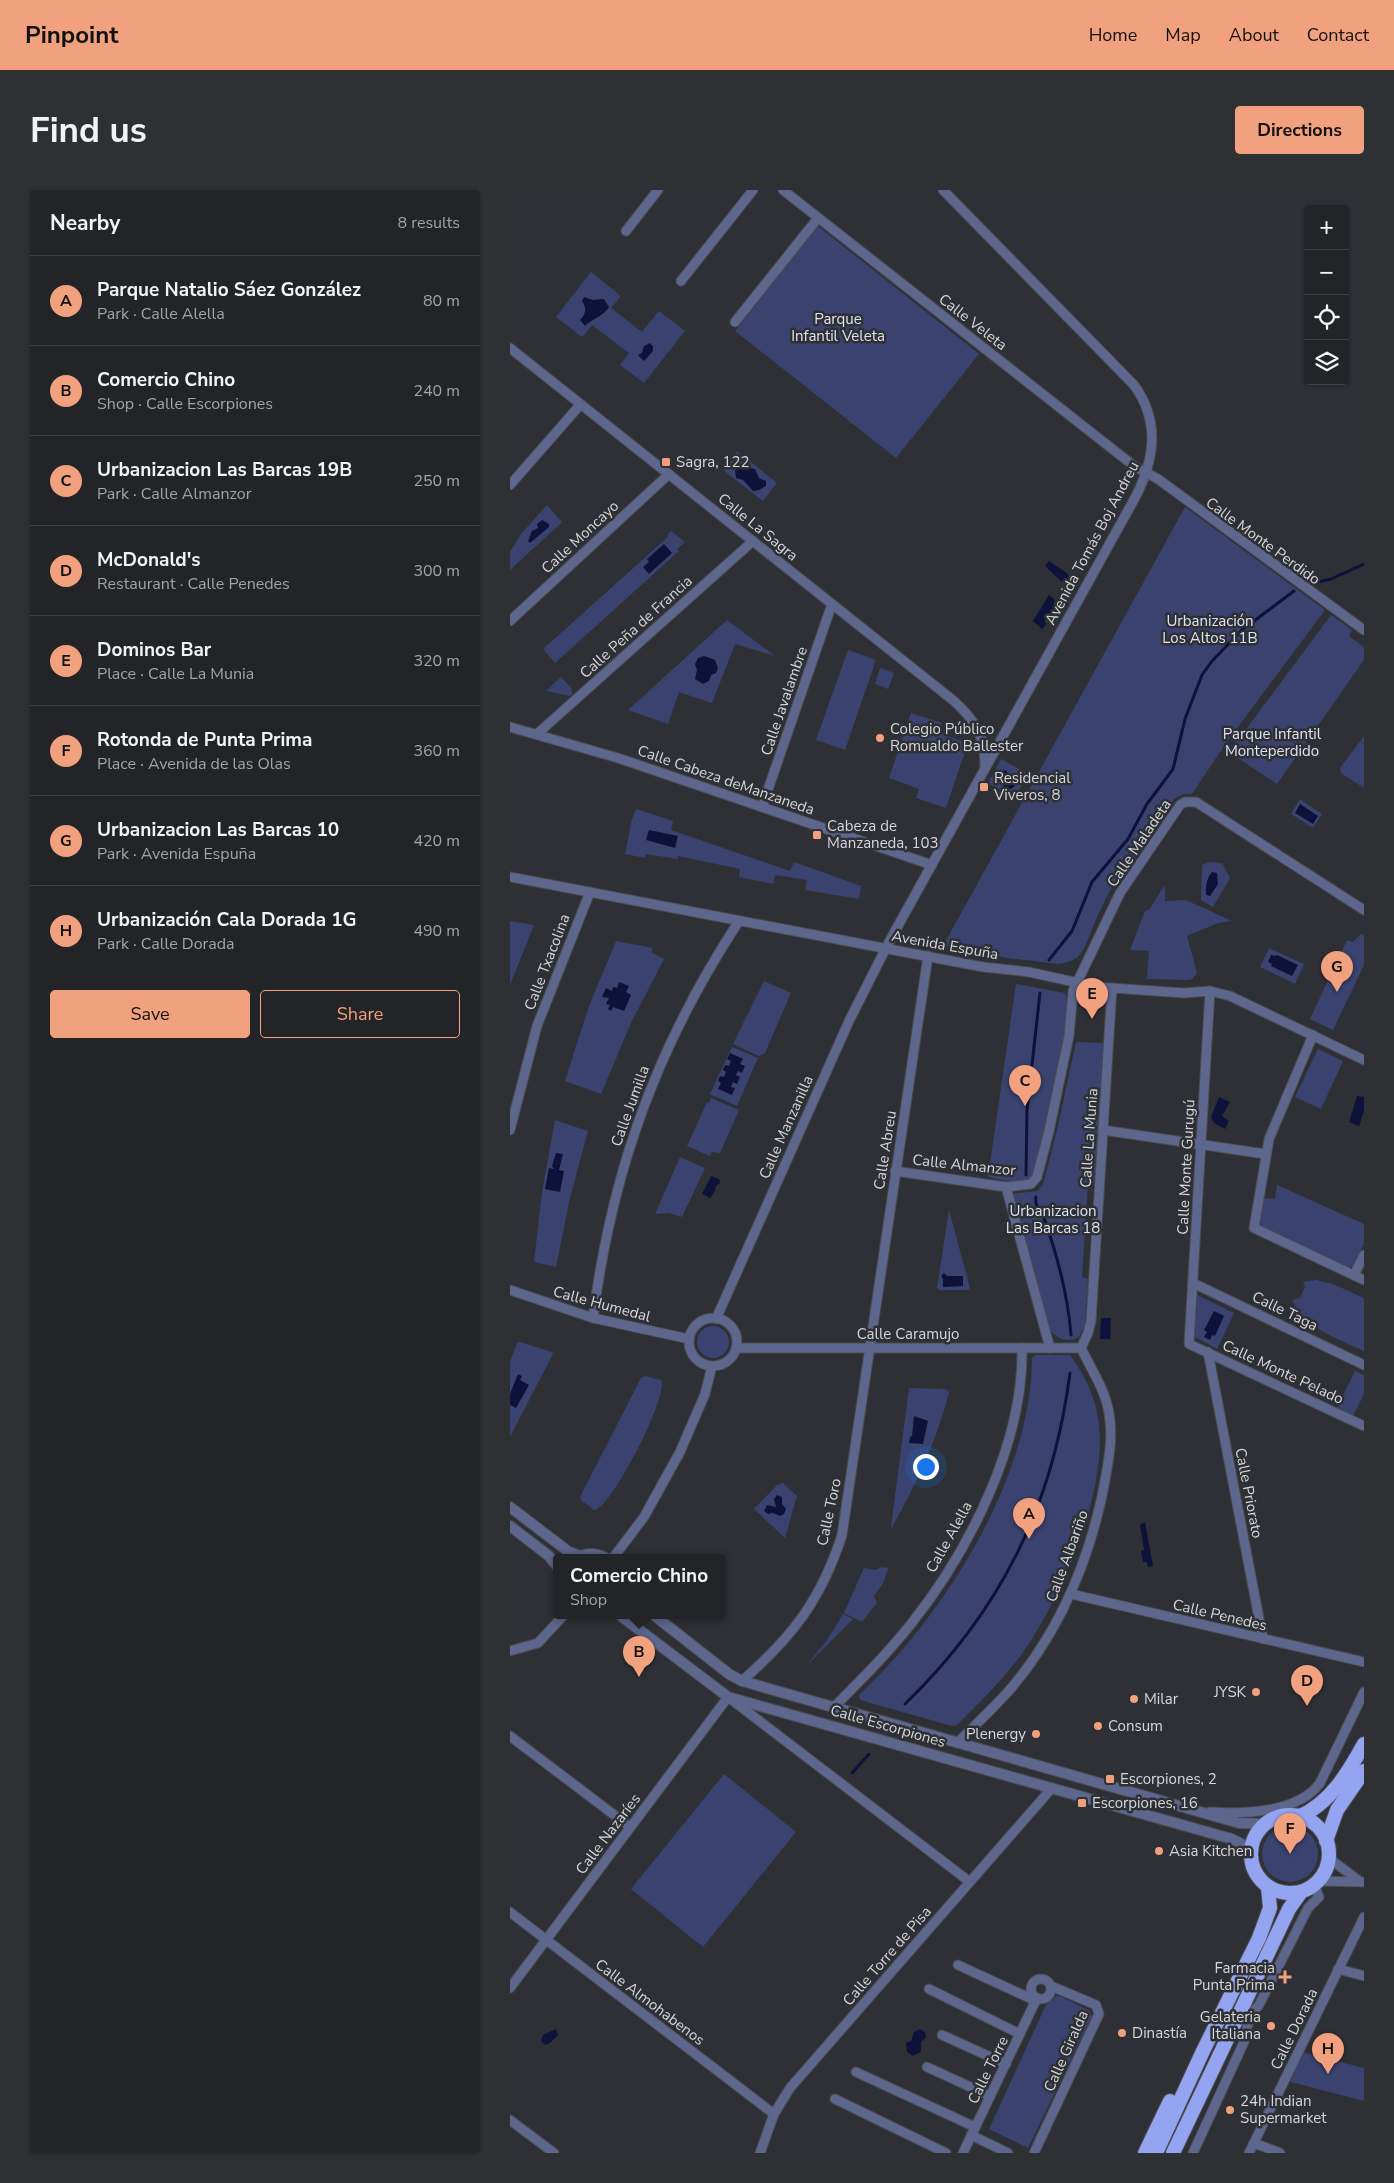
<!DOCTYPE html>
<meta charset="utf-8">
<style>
:root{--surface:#222428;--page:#2e3034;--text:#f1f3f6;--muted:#a2a4a8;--line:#3f4145;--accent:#f1a17d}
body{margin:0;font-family:"Nunito Sans",sans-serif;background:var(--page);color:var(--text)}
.controls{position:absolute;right:15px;top:15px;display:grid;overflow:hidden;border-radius:5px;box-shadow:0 1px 4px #0004}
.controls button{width:45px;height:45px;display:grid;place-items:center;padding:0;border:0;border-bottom:1px solid var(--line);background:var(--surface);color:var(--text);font:25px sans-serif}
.you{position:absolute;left:415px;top:1276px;width:18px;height:18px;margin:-12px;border:4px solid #fff;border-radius:50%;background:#1a73e8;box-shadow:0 0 0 8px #1a73e833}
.badge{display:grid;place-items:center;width:32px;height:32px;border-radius:50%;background:var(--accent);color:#111;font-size:16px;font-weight:700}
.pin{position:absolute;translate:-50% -41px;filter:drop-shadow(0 1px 2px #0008)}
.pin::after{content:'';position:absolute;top:26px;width:18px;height:15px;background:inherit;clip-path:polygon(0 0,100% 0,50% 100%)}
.popup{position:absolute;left:43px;top:1364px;width:172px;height:65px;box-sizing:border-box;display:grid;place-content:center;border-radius:5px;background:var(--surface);filter:drop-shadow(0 1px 4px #0005);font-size:16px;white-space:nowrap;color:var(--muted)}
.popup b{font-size:19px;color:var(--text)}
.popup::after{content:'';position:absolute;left:50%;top:100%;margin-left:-10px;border:10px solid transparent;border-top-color:var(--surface)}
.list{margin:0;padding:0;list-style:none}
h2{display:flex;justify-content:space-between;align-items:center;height:65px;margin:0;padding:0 20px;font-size:21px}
h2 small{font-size:16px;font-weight:400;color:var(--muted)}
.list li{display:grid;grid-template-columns:32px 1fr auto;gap:15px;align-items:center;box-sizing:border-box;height:90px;padding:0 20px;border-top:1px solid var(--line)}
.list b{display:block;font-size:19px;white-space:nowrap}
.list p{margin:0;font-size:16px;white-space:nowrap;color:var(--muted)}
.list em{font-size:16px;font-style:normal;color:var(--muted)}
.actions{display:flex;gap:10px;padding:15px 20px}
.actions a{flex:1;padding:11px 0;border:1px solid var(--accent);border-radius:5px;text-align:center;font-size:18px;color:var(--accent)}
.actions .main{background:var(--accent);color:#111}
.icon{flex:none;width:28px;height:28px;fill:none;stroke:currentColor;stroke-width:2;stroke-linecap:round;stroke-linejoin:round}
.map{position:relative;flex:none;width:854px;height:1963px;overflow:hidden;border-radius:5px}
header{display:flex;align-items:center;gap:30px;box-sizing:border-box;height:70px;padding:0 25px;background:var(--accent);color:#111}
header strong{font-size:24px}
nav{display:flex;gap:28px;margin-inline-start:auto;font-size:18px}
.intro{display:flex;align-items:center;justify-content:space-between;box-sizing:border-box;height:120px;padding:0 30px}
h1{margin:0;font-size:35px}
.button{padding:12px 22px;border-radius:5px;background:var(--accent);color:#111;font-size:18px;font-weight:700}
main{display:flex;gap:30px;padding:0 30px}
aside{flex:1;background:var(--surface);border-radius:5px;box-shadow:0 1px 4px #0004}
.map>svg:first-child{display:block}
</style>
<header>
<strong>Pinpoint</strong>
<nav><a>Home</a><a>Map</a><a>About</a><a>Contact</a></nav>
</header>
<div class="intro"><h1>Find us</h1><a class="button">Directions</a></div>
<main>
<aside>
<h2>Nearby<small>8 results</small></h2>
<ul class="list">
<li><span class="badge">A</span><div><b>Parque Natalio Sáez González</b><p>Park · Calle Alella</p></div><em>80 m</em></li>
<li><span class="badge">B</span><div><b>Comercio Chino</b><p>Shop · Calle Escorpiones</p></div><em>240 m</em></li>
<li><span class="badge">C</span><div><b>Urbanizacion Las Barcas 19B</b><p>Park · Calle Almanzor</p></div><em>250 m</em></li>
<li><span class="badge">D</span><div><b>McDonald's</b><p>Restaurant · Calle Penedes</p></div><em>300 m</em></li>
<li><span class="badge">E</span><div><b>Dominos Bar</b><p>Place · Calle La Munia</p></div><em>320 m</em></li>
<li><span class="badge">F</span><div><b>Rotonda de Punta Prima</b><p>Place · Avenida de las Olas</p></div><em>360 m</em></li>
<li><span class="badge">G</span><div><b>Urbanizacion Las Barcas 10</b><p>Park · Avenida Espuña</p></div><em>420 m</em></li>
<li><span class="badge">H</span><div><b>Urbanización Cala Dorada 1G</b><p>Park · Calle Dorada</p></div><em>490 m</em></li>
</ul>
<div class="actions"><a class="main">Save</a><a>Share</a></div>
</aside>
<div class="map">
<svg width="854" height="1963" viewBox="0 0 854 1963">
<rect width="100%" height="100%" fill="#2e3035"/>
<g fill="#3a436f">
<polygon points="308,36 469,164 386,268 225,141"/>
<polygon points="81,82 111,106 101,118 132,142 149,121 175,141 134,193 110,175 119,163 82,135 72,147 46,127"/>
<polygon points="227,261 267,293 253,311 213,280"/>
<polygon points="37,315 52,332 0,380 0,362 11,344"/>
<path d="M675 317 815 420 714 556 682 604H674L664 609 617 680C600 689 582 741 574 759L568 767 561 771 549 774 497 768 433 756Z"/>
<polygon points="161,341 175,352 167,359 169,361 45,473 33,459 158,347 157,345"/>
<polygon points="821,425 842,440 839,446 854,457 854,470 767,594 719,562"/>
<polygon points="217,430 265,466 225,454 202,513 169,502 158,534 118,520"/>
<polygon points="338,460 366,470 335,560 306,550"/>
<polygon points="370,478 384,483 378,499 365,494"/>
<polygon points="51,487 62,499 61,501 63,503 60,506 36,501"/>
<polygon points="401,523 432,533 429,543 458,553 436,618 406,608 409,599 379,588"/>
<polygon points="854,546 854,598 831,583 830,578"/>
<polygon points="491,569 518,584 505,608 478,593"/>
<polygon points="790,609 812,624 803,638 781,624"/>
<polygon points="126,619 163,631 161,640 280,681 284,672 351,696 349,709 295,700 297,690 265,685 263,694 229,687 230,679 168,666 168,669 136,664 135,668 115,664 122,629"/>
<polygon points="700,672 712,673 720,688 703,717 691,710 692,675"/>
<polygon points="655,695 655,711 676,710 722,731 708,733 677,746 687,783 682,789 678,790 637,789 639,761 620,760 635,721 639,720"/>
<polygon points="0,731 24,735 0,795"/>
<polygon points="851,744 854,745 854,775 823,840 800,829 837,750 843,752"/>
<polygon points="106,751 143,758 141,762 154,769 121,833 91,904 55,891 79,816"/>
<polygon points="759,758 794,774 785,794 750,777"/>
<polygon points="254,791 281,803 255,863 249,866 223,854"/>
<path d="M506 794 555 803C566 830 533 950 525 985 514 997 492 990 478 987Z"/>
<path d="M566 852 594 853 584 993 578 994 572 1087 578 1089 575 1135 569 1147C556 1154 545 1148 538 1136L501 1004 527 1001 533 995 547 940Z"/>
<polygon points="222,857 248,868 227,916 200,904"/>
<polygon points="808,859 833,871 811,919 785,907"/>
<polygon points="201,908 229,920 210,963 202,962 200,966 177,956 197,912 199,913"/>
<polygon points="45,930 78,941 60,1008 46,1077 24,1072 32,1002"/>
<polygon points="170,967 195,978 172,1027 159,1023 145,1024"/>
<polygon points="767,995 854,1034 854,1054 843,1076 839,1077 750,1036 753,1008 765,1009"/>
<polygon points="439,1020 460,1098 458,1100 429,1100 427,1098"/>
<path d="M806 1090 823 1094 854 1108V1161C828 1149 795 1138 782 1110L790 1108 795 1097 793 1092Z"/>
<polygon points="687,1105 724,1123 707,1159 685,1147"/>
<circle cx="203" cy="1152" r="16"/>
<polygon points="10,1152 42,1162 43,1164 0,1247 0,1172 7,1153"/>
<path d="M525 1165H560C574 1184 584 1204 588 1227 600 1299 551 1410 509 1468 490 1492 469 1514 447 1535L442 1536 350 1510 349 1505C434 1426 522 1287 522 1168Z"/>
<polygon points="845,1181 854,1185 854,1204 843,1226 827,1218"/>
<path d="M135 1186 151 1190C160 1204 100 1320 84 1320L71 1310 70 1307 131 1188Z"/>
<path d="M399 1198 436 1199 439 1202C427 1250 406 1295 382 1337H381Z"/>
<polygon points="273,1293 287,1306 275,1348 244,1319 267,1295"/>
<polygon points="372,1377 378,1378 374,1392 364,1406 367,1413 352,1432 334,1423 354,1378 365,1380"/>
<polygon points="333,1424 343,1429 296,1476 317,1450"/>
<polygon points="214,1584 286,1642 193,1757 121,1699"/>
<circle cx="780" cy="1664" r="28"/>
<polygon points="546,1806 550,1806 580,1821 582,1826 518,1958 479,1939 536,1815"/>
<polygon points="792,1862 854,1878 854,1911 781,1892 779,1890"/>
</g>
<g fill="#0e1139">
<path d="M74 107 83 110 94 109 99 117C95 125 82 129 75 136L70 130C76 124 77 118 72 111Z"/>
<polygon points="140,153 143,156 143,161 134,171 128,165 132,163 134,156"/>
<polygon points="232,276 245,279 249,288 256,291 256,296 249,300 243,301 233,290 226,288 225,280"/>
<polygon points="32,330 39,334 39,337 20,353 18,351 22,341 28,338 27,334"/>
<polygon points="154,354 162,363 139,384 133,377 139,372 137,369"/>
<polygon points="539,371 558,384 559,388 555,392 553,391 552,392 535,376"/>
<polygon points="539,405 545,410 543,413 546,416 534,431 536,434 532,439 523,431"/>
<polygon points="194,466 205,470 208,478 206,483 201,485 199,491 193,494 185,489 187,480 185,474 188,468"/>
<polygon points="495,580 504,588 507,584 512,587 511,590 505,591 505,596 501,599 495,598 488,589 489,583"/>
<polygon points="790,614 808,626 803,634 785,623"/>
<polygon points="139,640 168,646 165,658 136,650"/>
<path d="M702 682 707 683 708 694 700 706 696 705C695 698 697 687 702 682Z"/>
<polygon points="761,765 766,766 767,765 788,775 782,786 761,776 762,774 758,772"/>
<polygon points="109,792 119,796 116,802 121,805 114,821 103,817 101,821 98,819 100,815 96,814 99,808 92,807 96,798 102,801 103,797 107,798"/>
<polygon points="220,863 233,869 230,874 235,876 232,883 228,881 226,885 230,887 227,894 223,892 221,897 225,898 222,905 208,899 211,893 208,891 210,886 214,887 216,882 213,880 215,875 219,876 221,871 217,869"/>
<polygon points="847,906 854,907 854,921 849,936 839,932"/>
<polygon points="709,907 720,912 712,926 719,931 715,939 704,933 701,927"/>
<polygon points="46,963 53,964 49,980 54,981 50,1002 35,999 39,978 44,979 42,976"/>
<polygon points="201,986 209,989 210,993 206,996 205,1001 200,1008 192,1004"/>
<polygon points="434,1083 437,1086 453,1086 453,1096 433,1097 433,1089 431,1086"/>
<polygon points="704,1121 714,1126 705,1146 702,1145 700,1150 694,1147 697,1142 694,1140"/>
<polygon points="591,1128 601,1128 600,1149 590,1149"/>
<polygon points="8,1184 12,1186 10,1190 19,1195 6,1218 0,1215 0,1204"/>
<polygon points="404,1226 418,1231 413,1254 399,1253 400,1247 402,1246"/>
<polygon points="267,1305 272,1307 272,1314 276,1319 274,1324 270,1326 263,1323 258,1324 254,1321 257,1315 266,1317 264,1309"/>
<polygon points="635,1332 643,1376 638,1377 637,1372 633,1372 631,1361 634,1360 630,1335"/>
<polygon points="46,1839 48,1845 40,1853 36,1855 32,1853 31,1850 33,1845"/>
<polygon points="410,1839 415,1842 416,1847 411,1852 411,1862 403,1866 397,1862 396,1853 401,1851 404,1842"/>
</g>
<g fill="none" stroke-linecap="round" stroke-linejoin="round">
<g stroke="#0e1139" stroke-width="3">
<polyline points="803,393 821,389 854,374"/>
<polyline points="539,770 562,741 582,692 618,649 637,614 663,579 675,529 692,485 702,471 732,440 784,401"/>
<polyline points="516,985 517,920 530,803"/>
<path d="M526 1007C524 1017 532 1022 535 1031 548 1068 558 1106 561 1145"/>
<path d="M395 1514C491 1421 543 1315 560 1183"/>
<polyline points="342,1583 359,1564"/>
</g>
<g stroke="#494b4f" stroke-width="11">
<g id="minor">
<polyline points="273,0 624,276 648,289 854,440"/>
<polyline points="116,41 148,0"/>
<polyline points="171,91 243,0"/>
<polyline points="225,132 308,28"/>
<path d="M0 158 444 511C467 532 475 547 475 578"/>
<polyline points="0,295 70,215"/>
<polyline points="0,431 159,284"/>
<polyline points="0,537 108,568 422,675"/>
<polyline points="27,544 243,351"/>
<polyline points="252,617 322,414"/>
<polyline points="0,687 473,777 519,782 587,797 674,803 700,801 720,806 854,870"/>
<polyline points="700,801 679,1154 854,1236"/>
<polyline points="803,845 759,949 744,1038 854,1090"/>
<polyline points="0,940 27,836 80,702"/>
<polyline points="593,940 755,964"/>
<polyline points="385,981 496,997 521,994 527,987 539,941 559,846 563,801 610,703 670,615 675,612 686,612 854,720"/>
<polyline points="496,997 540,1158"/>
<polyline points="844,1085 854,1065"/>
<polyline points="683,1093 854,1175"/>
<polyline points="0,1100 83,1128 179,1149"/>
<path d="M83 1128C102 980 147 856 229 731"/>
<circle cx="203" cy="1152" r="24"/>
<path d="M206 1129 340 829 379 752 626 306C645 268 650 231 624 195L433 0"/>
<polyline points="226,1158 571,1158"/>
<polyline points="571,1158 578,1143 581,1131 602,798"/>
<polyline points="698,1162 753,1449"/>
<polyline points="103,1368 134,1327 170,1262 195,1204 202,1176"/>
<polyline points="561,1404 854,1472"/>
<polyline points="0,1461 28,1453 53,1426"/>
<path d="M232 1491C283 1446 311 1410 332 1345L418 766"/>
<path d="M324 1517C351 1490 377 1464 401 1434 459 1361 514 1253 512 1158"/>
<polyline points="0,1546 120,1637"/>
<path d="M447 1553C466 1534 486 1516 503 1496 548 1442 577 1375 592 1306 597 1279 604 1251 599 1223 595 1199 581 1179 571 1158"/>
<path d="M700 1622C734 1624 788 1623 810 1593L854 1502"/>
<polyline points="819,1665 824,1672 848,1690"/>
<polyline points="809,1691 854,1692"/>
<polyline points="0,1722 264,1924"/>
<polyline points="448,1775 526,1811"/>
<polyline points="828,1779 854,1786"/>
<circle cx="531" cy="1799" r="10"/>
<polyline points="0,1798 218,1507 460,1692"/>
<polyline points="419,1799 510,1844"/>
<polyline points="432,1845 496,1874"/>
<polyline points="417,1877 480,1906"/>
<polyline points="346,1882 465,1937"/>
<polyline points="325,1909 436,1963"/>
<polyline points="0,1930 44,1963"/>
<polyline points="461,1945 498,1963"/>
<polyline points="744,1953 770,1963"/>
<polyline points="250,1963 264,1924 280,1898 542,1598"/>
<polyline points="453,1963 527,1808"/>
<polyline points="524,1963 589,1824 586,1815 541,1796"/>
<polyline points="683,1963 734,1852 740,1825 749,1815 798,1718 809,1707 804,1695"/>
<polyline points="739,1963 854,1727"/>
</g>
</g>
<g stroke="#494b4f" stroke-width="12">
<g id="tertiary">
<polyline points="0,1317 59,1362 70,1366"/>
<polyline points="0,1336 39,1366 46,1375"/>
<path d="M66 1368C77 1362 86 1363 96 1368"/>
<polyline points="111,1426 218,1507 722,1649 730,1653 741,1664"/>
<polyline points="145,1426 219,1484 232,1491 729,1633 756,1634"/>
</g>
</g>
<g stroke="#494b4f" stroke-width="16">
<g id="trunk">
<circle cx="780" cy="1664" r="39"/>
<path d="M788 1627C820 1614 838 1583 854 1554"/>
<polyline points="816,1651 827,1620 854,1581"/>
<polyline points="635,1963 660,1911"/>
<polyline points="646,1963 693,1861 749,1748 760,1718 758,1697"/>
<polyline points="663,1963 779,1719 791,1702"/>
</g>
</g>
<use href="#minor" stroke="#5d668c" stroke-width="9"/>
<use href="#tertiary" stroke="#5d668c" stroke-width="10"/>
<use href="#trunk" stroke="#94a4f1" stroke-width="14"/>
</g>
<g fill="#f1a17d" stroke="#2e3035" stroke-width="2">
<rect x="151" y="267" width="10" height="10" rx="2.5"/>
<circle cx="370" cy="548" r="5"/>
<rect x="469" y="592" width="10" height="10" rx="2.5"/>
<rect x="302" y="640" width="10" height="10" rx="2.5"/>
<circle cx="746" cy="1502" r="5"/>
<circle cx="624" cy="1509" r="5"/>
<circle cx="588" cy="1536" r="5"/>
<circle cx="526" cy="1544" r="5"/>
<rect x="595" y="1584" width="10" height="10" rx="2.5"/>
<rect x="567" y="1608" width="10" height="10" rx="2.5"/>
<circle cx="649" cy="1661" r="5"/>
<path d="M772.5 1779.5h5v5h5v5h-5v5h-5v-5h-5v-5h5z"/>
<circle cx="761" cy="1836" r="5"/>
<circle cx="612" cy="1843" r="5"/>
<circle cx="720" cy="1920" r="5"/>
</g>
<g text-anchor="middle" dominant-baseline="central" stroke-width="5" stroke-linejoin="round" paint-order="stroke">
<g font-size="15" fill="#dfe3f2" stroke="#2e3035">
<text x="328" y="129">Parque<tspan x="328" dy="17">Infantil Veleta</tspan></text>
<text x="700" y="431">Urbanización<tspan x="700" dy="17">Los Altos 11B</tspan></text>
<text x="762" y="544">Parque Infantil<tspan x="762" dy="17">Monteperdido</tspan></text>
<text x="543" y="1021">Urbanizacion<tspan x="543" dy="17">Las Barcas 18</tspan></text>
</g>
<g font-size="15" fill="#d6d7da" stroke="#2e3035">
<text transform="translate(463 132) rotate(38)">Calle Veleta</text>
<text transform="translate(248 337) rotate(39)">Calle La Sagra</text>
<text transform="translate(70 347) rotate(-43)">Calle Moncayo</text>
<text transform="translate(753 351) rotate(36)">Calle Monte Perdido</text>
<text transform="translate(582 353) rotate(-62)">Avenida Tomás Boj Andreu</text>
<text transform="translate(126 437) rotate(-42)">Calle Peña de Francia</text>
<text transform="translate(274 511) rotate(-71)">Calle Javalambre</text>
<text transform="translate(216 590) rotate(19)">Calle Cabeza deManzaneda</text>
<text transform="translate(629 653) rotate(-56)">Calle Maladeta</text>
<text transform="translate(435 755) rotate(10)">Avenida Espuña</text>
<text transform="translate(37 772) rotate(-69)">Calle Txacolina</text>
<text transform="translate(120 916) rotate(-70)">Calle Jumilla</text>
<text transform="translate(276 937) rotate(-66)">Calle Manzanilla</text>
<text transform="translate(579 948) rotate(-86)">Calle La Munia</text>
<text transform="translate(375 960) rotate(-81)">Calle Abreu</text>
<text transform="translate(454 975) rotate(6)">Calle Almanzor</text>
<text transform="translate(676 977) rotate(-87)">Calle Monte Gurugú</text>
<text transform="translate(92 1114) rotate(15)">Calle Humedal</text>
<text transform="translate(775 1121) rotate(26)">Calle Taga</text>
<text x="398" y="1144">Calle Caramujo</text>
<text transform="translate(773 1182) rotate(25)">Calle Monte Pelado</text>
<text transform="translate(739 1303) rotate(79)">Calle Priorato</text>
<text transform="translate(319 1322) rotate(-78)">Calle Toro</text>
<text transform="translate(439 1347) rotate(-61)">Calle Alella</text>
<text transform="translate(557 1366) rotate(-70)">Calle Albariño</text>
<text transform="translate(710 1425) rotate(13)">Calle Penedes</text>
<text transform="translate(378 1536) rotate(16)">Calle Escorpiones</text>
<text transform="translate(98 1644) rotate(-53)">Calle Nazaríes</text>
<text transform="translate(377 1766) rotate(-49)">Calle Torre de Pisa</text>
<text transform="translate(140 1812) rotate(37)">Calle Almohabenos</text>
<text transform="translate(784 1839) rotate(-64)">Calle Dorada</text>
<text transform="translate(556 1861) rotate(-66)">Calle Giralda</text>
<text transform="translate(478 1880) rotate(-64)">Calle Torre</text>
</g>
<g font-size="15" fill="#d6d7da" stroke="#2e3035" text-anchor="start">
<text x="166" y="272">Sagra, 122</text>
<text x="380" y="539">Colegio Público<tspan x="380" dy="17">Romualdo Ballester</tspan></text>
<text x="484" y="588">Residencial<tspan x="484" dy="17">Viveros, 8</tspan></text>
<text x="317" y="636">Cabeza de<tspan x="317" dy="17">Manzaneda, 103</tspan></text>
<text x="736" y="1502" text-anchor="end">JYSK</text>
<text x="634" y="1509">Milar</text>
<text x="598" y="1536">Consum</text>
<text x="516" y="1544" text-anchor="end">Plenergy</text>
<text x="610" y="1589">Escorpiones, 2</text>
<text x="582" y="1613">Escorpiones, 16</text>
<text x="659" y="1661">Asia Kitchen</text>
<text x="765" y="1778" text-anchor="end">Farmacia<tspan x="765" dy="17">Punta Prima</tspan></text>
<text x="751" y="1827" text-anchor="end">Gelateria<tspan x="751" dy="17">Italiana</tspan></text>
<text x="622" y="1843">Dinastía</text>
<text x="730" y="1911">24h Indian<tspan x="730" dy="17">Supermarket</tspan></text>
</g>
</g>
</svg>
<div class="controls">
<button>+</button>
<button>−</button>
<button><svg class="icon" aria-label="locate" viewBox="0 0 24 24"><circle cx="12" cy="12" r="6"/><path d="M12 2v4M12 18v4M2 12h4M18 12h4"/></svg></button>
<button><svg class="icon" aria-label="layers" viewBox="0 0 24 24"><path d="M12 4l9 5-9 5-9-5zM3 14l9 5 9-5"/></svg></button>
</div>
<div class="you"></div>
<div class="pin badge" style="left:519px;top:1349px">A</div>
<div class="pin badge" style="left:129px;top:1487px">B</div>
<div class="popup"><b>Comercio Chino</b>Shop</div>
<div class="pin badge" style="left:515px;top:916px">C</div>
<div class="pin badge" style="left:797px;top:1516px">D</div>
<div class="pin badge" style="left:582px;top:829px">E</div>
<div class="pin badge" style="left:780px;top:1664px">F</div>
<div class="pin badge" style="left:827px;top:802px">G</div>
<div class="pin badge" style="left:818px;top:1884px">H</div>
</div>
</main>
